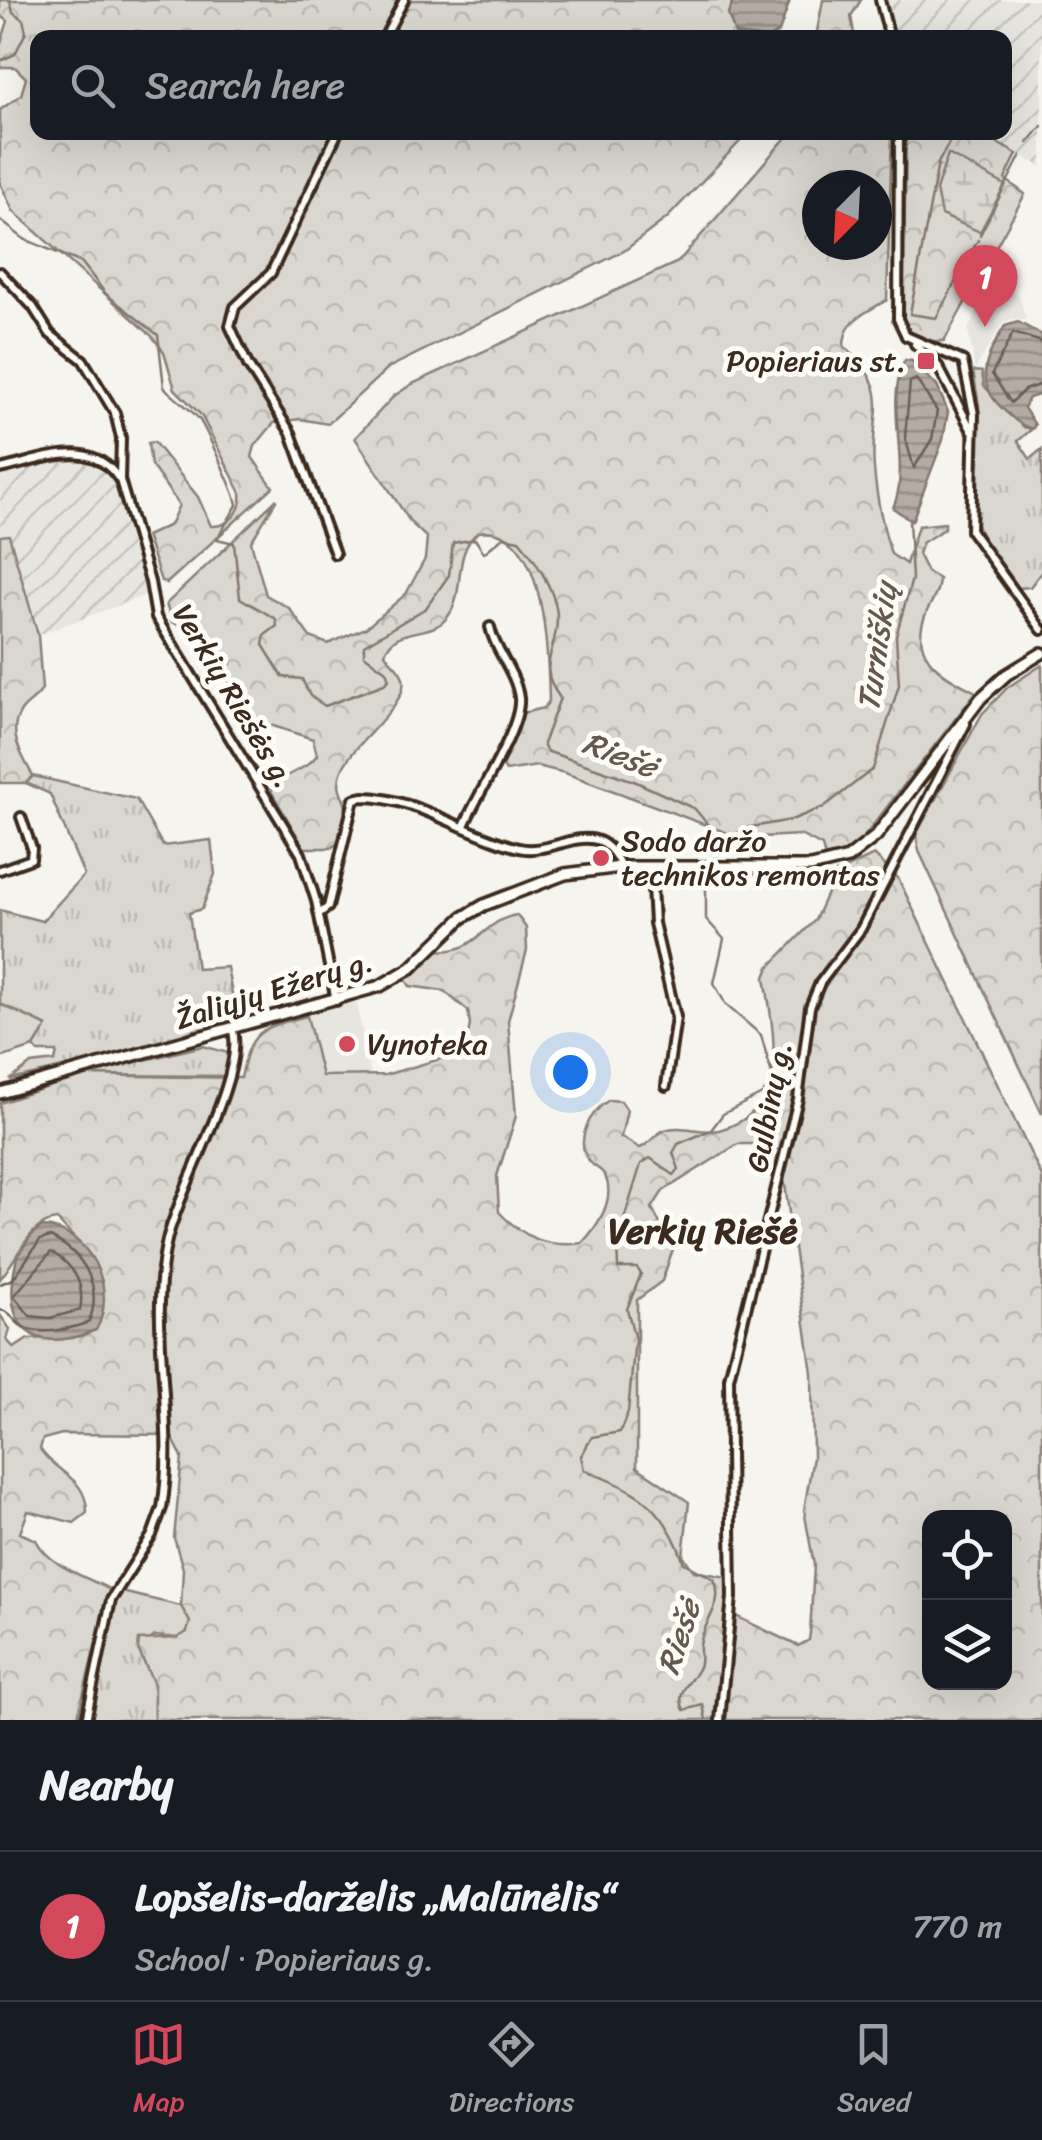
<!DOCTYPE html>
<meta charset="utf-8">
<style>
:root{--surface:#171b24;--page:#242831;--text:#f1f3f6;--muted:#9ea1a6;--line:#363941;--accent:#d1495b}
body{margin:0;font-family:Sriracha,sans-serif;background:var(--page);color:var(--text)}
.controls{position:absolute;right:30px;bottom:30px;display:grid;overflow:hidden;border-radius:20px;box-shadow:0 10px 40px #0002}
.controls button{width:90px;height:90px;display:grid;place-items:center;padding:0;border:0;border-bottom:2px solid var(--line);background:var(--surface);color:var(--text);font:50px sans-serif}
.compass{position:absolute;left:802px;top:170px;width:90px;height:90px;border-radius:50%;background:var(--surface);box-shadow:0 10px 40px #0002;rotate:204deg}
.you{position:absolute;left:570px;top:1072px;width:35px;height:35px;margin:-25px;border:8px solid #fff;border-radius:50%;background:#1a73e8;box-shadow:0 0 0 15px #1a73e833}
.badge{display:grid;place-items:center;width:65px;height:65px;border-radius:50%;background:var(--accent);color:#fff;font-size:32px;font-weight:700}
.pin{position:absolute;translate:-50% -82px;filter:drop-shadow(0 2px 5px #0008)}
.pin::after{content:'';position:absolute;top:52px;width:35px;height:30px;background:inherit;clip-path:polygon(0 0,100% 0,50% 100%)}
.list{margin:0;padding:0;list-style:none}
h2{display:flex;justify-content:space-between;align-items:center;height:130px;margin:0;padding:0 40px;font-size:42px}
h2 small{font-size:32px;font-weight:400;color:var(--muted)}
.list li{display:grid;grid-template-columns:65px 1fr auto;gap:30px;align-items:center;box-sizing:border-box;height:150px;padding:0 40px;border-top:2px solid var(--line)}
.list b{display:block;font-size:38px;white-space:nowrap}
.list p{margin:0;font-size:32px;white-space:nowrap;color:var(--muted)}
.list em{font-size:32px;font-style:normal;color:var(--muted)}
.icon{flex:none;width:55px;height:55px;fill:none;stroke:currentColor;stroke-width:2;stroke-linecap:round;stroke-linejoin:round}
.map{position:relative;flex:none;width:1042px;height:1720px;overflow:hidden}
.search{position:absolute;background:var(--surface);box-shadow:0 10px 40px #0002;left:30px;right:30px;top:30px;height:110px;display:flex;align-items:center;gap:25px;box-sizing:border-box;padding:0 35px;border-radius:20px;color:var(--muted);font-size:38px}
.sheet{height:280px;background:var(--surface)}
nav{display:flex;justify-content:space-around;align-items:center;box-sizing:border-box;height:140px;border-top:2px solid var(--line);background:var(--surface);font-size:28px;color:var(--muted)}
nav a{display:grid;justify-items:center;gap:5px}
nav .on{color:var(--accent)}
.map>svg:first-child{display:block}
</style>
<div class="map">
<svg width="1042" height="1720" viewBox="0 0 1042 1720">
<defs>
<pattern id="industrial-furrows" width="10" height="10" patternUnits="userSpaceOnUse" patternTransform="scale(2.5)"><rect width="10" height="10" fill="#e7e5df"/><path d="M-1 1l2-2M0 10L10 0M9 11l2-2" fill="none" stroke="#c7c5bf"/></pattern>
<pattern id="grass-tufts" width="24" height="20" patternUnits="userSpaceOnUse" patternTransform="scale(2.5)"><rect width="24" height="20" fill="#dad6d0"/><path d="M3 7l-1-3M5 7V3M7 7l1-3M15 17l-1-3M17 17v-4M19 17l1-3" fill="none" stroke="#bcb8b2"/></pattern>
<pattern id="forest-crowns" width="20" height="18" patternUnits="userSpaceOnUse" patternTransform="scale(2.5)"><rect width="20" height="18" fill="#dad6d0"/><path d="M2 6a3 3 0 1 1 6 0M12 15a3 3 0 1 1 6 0" fill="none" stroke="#bcb8b2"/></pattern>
<pattern id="wetland-marsh" width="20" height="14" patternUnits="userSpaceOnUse" patternTransform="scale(2.5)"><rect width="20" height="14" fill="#dad6d0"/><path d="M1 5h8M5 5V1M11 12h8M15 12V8" fill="none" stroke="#bcb8b2"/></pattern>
<pattern id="water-rules" width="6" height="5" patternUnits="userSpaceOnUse" patternTransform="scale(2.5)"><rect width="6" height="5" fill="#b4aca4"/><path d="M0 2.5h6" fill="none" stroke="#948c85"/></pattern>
</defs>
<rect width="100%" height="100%" fill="#f5f4ee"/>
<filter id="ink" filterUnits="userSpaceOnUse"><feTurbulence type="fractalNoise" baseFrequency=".01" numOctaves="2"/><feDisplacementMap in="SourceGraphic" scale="20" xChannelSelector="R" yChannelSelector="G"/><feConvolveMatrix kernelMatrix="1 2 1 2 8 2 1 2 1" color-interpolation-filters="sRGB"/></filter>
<g filter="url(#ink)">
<g fill="#e7e5df">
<polygon points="993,280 1019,295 1026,320 1011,319 1001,325 975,370 968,330"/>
<polygon points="356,1000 371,1075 321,1076 307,1016"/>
</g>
<g fill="url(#industrial-furrows)">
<polygon points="888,0 1042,0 1042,167 979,133 1004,132 1004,38 897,37"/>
<polygon points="78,457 99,463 118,488 149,594 38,635 10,535 0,536 0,471"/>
</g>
<g fill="url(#grass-tufts)" stroke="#8a8077" stroke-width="2.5">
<polygon points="973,371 982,372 984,386 1024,427 1032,429 1018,441 1030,459 1042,449 1042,571 1030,587 1019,588 986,546 975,521 979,405"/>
<polygon points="33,776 136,799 163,846 211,840 215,874 202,909 189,913 197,969 227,967 237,1022 191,1031 163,1046 10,1080 31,1064 55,1061 57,1052 38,1052 34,1047 47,1026 0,1004 0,910 42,921 84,875 50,794 26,783"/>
<polygon points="203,1046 232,1054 226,1076 83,1075"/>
<polygon points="109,1589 181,1606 190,1622 187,1632 177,1638 155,1636 138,1649 154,1684 154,1720 77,1720"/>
</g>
<g fill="url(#forest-crowns)" stroke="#8a8077" stroke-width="2.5" fill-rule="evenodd">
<path d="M0 0H734L731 4 735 34 743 37 38 38V132L748 133 667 218 624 251 388 368 328 424 300 419 274 423 255 446 252 457 273 487 167 583 161 581 146 536 170 525 179 505 151 465 148 443 154 442 198 497 211 526C229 527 243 511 241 493L201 415 175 389 164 352 152 336 13 211 0 183V110L21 95 26 78 15 67H0V46L8 21 0 15Z"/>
<polygon points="823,0 861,0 851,16 854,34 869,37 816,37"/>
<path d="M790 133H892L887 300C867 312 844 319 844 346 897 396 869 408 874 468 876 496 883 527 891 554L906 564 918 526 945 523V528L922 543 918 554 927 572 939 579C938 593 934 597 928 609 906 654 939 674 976 692L853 851 826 861 822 846 800 835 741 838 565 773 537 766 506 771 499 761 522 713 544 708 549 701C548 659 547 521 478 532 450 555 468 596 445 620 427 638 396 625 385 653 390 663 400 667 403 678 410 705 350 744 341 773 335 790 345 796 347 811 348 819 342 833 341 841L331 848H304L271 791C282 772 306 772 317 755L313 739 255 720 237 708 225 668 205 637 172 622 166 604 277 499 251 542 266 595 289 608 310 637 328 644 366 628 406 594 425 559 427 538 411 523 355 438 394 396 412 384 678 262ZM817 185H877V245H817Z"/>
<polygon points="906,133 979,133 1017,154 1005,179 1025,194 944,341 922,341 903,326"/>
<path d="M9 535 38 635 42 689C37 700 26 702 20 713 7 734 23 757 33 776L26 783H0V536Z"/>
<polygon points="1042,665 1042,1114 919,851 916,835 982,714 1008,687"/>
<path d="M874 855 898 878 1042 1177V1720H154V1684L138 1649 139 1640 177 1638 187 1632 190 1622 181 1606 183 1569 174 1538 182 1457 171 1435 62 1434 43 1439 40 1449C57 1475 87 1477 87 1513L74 1523 28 1511 20 1533 36 1540C49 1566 84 1576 109 1589L77 1720H0V1315L10 1329 7 1340 14 1348 28 1339 81 1336 80 1244 57 1220C30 1221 17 1260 0 1279V1103L83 1075 241 1078C250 1029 261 1028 307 1016L322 1076 385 1075 464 1052 470 1025 468 1011 444 991 410 986 405 979 435 950C479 955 480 921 517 915L526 928 527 950 508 1021 516 1116 497 1176 499 1212C524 1238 547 1248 582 1243 597 1227 615 1201 606 1178 603 1169 596 1169 590 1162 573 1141 590 1112 609 1100L621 1101 627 1110 621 1137 640 1148C650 1144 655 1134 665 1130 681 1124 702 1134 719 1130 793 1111 773 1032 765 977L769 967 815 920 836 873ZM738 1144H761L788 1153 783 1171 812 1373 813 1457 804 1510 814 1565 810 1633 809 1640 798 1646 727 1612V1577L694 1571 683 1556 689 1502 637 1467V1300L662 1281 673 1249 652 1208 663 1191ZM930 1518H1004V1682H930Z"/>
</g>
<polygon fill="url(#wetland-marsh)" stroke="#8a8077" stroke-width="2.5" points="948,154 1005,185 980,232 941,215 936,190"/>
<polygon fill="#dad6d0" stroke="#8a8077" stroke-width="2.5" points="0,1004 47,1026 34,1047 0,1058"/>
<g fill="url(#water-rules)" stroke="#84786e" stroke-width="2.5">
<polygon points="734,0 790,0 779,32 768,38 735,34 728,14"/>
<path d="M1018 322 1042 335V394L1029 398 1024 408 1035 425 1032 429C1021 426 1014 419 1005 411 973 383 985 358 1005 326Z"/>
<path d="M905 360 912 361 937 386 948 412 943 440 912 521 893 508C912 466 883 402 905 360Z"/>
<path d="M41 1227C89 1228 119 1289 96 1330 32 1356 0 1329 17 1257 25 1246 29 1235 41 1227Z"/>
</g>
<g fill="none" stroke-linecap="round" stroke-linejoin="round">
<g stroke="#6b5e54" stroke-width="2.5">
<polyline points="1042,342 1013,333 992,374 1011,403 1024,390 1042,384"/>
<polygon points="916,379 937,411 932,439 914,468 905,437 910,382"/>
<path d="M51 1252C74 1265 85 1284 80 1310L50 1318 30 1316 14 1296Z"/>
<path d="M0 1284 13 1279 40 1240 50 1237C84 1253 103 1286 89 1322 71 1329 37 1337 20 1325 11 1318 12 1312 0 1310"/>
</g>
<g stroke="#84786e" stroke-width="2.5">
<polyline points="0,61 15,54 26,32 23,19 13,12 10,0"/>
<polyline points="955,132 938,163 910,314 936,318 978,240"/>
<polyline points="1028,143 1042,126"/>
<path d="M0 220 24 239 82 263 106 294 158 335 164 387C175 399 190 408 199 419 205 427 237 497 237 505L217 539 234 543 240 598 276 619 277 626 265 635 263 645 283 677 302 679 310 696 325 706 384 684 389 680 386 671 364 655V645L426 608 449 575 453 543 475 539 484 553 503 537 519 540C534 557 557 593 557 617 558 651 535 664 560 698L543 744 546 751 634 781 695 809 722 842 707 865"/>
<polyline points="980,235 1021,155"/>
<polyline points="724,841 746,828 791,820 824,807 873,769 899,685 896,636 912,579 909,519"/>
<path d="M706 873V919L724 939 714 983 726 1005 761 1035 773 1078 764 1093 723 1114 711 1130 678 1144 673 1153 679 1169 674 1175 650 1158 641 1164 617 1242 618 1268H637L641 1274 627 1309 635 1339 628 1412 620 1432 592 1437 581 1456 584 1470C638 1491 665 1505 684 1563L714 1579C726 1605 702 1621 700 1646 699 1654 703 1661 698 1669 690 1684 675 1691 684 1710L703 1705 706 1720"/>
</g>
<g stroke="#3b2a1e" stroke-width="14">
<g id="street">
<polyline points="880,0 890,38"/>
<polyline points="384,38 404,0"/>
<polyline points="899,132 898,319 906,336"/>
<polyline points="0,272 33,307 50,334 83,360 115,413 121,438 120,480 150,582 156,617 301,854 316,901 336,1001"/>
<polyline points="906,336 963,361 974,414 971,531 1042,630"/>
<polyline points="915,344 938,366 971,429"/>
<path d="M0 469C43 460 90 436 119 479"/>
<polyline points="335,554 291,433 248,365 230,326 235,307 271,273 338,132"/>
<path d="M464 826C477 794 522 728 519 698 516 672 495 652 490 627"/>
<polyline points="651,868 654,923 676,1017 666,1086"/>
<polyline points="0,870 31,859 32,848 21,817"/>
<path d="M319 914 328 907 354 799 363 797C416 797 468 836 519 848 557 857 597 811 621 867"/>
<path d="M86 1720 111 1600 152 1535 162 1508C177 1421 147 1327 167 1240 179 1188 245 1076 233 1031"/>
<polyline points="720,1720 732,1597 729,1378 798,1099 810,1007 820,983 861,929 966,724"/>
</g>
</g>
<g stroke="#3b2a1e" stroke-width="16">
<polyline id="secondary" points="0,1093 380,986 411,968 462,918 484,905 565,874 621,867 811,867 848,858 876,836 981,698 1006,675 1042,653"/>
</g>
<use href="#street" stroke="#fdfcf7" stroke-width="6"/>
<use href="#secondary" stroke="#fdfcf7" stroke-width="9"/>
</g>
</g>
<g fill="#d1495b" stroke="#fdfcf7" stroke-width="4">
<rect x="916" y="351" width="20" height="20" rx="5"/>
<circle cx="601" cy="858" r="10"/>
<circle cx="347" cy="1044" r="10"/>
</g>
<g text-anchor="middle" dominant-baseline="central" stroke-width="10" stroke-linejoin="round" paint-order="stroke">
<g font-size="30" fill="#3b2a1e" stroke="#fdfcf7" text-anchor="start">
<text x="906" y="361" text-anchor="end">Popieriaus st.</text>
<text x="621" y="841">Sodo daržo<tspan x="621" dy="34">technikos remontas</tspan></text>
<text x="367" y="1044">Vynoteka</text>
</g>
<g font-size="30" fill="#3b2a1e" stroke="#fdfcf7">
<text transform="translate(234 696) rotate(59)">Verkių Riešės g.</text>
<text transform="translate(274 990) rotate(-17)">Žaliųjų Ežerų g.</text>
<text transform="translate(769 1107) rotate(-79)">Gulbinų g.</text>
</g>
<g font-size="32" font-style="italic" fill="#65584d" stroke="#fdfcf7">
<text transform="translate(877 647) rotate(-82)">Turniškių</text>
<text transform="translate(620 755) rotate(21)">Riešė</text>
<text transform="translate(679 1637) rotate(-72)">Riešė</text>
</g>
<g font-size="35" font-weight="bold" fill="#3b2a1e" stroke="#fdfcf7">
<text x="703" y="1231">Verkių Riešė</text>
</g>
</g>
</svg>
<div class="controls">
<button><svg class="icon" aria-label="locate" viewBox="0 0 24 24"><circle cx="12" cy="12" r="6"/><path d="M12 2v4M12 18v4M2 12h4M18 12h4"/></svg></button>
<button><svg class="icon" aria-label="layers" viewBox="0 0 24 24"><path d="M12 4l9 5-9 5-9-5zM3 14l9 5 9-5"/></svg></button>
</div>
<svg class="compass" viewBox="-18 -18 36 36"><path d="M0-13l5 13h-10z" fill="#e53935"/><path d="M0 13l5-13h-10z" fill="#9ea1a6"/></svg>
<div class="you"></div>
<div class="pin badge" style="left:985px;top:327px">1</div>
<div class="search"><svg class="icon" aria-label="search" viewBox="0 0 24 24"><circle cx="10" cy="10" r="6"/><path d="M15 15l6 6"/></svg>Search here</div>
</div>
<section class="sheet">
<h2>Nearby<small></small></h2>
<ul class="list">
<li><span class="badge">1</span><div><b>Lopšelis-darželis „Malūnėlis“</b><p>School · Popieriaus g.</p></div><em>770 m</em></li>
</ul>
</section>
<nav>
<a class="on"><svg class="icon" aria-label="map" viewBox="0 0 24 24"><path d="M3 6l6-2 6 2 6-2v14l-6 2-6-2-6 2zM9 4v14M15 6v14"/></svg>Map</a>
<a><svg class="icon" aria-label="directions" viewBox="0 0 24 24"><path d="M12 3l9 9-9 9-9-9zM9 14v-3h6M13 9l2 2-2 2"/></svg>Directions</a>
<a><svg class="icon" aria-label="saved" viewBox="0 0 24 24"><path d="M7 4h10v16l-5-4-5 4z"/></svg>Saved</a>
</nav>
